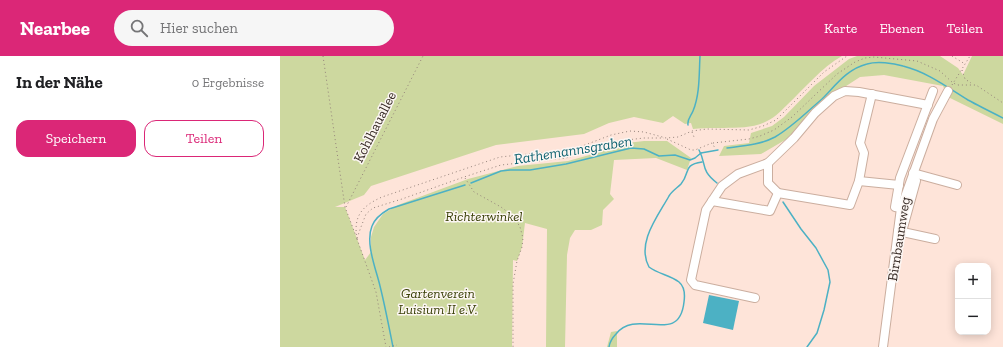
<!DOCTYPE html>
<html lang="de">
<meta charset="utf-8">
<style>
:root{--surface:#fff;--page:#f6f6f6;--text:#202124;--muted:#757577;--line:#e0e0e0;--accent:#db2777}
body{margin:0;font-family:"Zilla Slab",serif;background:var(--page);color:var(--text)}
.controls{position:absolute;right:12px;bottom:12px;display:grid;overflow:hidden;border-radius:8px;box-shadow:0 2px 10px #0003}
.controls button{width:36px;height:36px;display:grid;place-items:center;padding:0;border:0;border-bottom:1px solid var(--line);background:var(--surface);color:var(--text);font:20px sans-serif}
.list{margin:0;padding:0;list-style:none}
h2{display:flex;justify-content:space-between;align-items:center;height:52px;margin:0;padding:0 16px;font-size:17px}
h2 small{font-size:13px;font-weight:400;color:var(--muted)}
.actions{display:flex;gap:8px;padding:12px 16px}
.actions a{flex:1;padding:9px 0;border:1px solid var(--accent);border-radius:12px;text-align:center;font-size:14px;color:var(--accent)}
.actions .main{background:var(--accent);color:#fff}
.icon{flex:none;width:22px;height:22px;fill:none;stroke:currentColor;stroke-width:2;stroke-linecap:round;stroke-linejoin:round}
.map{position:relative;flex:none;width:723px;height:291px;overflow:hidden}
header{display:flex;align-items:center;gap:24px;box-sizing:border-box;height:56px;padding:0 20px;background:var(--accent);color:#fff}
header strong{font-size:19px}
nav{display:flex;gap:22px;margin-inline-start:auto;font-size:14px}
.search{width:280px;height:36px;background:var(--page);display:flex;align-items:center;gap:10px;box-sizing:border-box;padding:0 14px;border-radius:22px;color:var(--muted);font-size:15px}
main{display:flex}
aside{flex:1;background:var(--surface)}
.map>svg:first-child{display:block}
</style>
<header>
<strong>Nearbee</strong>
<div class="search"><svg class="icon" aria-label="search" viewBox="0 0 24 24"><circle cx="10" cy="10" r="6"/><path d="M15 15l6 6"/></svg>Hier suchen</div>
<nav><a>Karte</a><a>Ebenen</a><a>Teilen</a></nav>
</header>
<main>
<aside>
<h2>In der Nähe<small>0 Ergebnisse</small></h2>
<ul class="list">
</ul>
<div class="actions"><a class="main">Speichern</a><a>Teilen</a></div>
</aside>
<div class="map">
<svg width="723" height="291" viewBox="0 0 723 291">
<rect width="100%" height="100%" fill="#fee4d9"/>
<g fill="#cdd89f">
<path d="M0 0H562C541 12 525 32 507 49 500 56 493 63 483 67 464 75 434 70 413 73L411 67 405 68 393 60 383 67 354 61 329 67 304 78 216 89 91 130 84 139 55 151H65L85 204 91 196V181L94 171 103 158 118 149 188 123 238 110 288 105 313 98 338 88 364 85H387L411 102 407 114 376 102 334 104 330 138 334 143 323 154 322 169 311 174H295L290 182 287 199 285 291H266L267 173 245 167 242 191 237 205 233 204 232 291H0Z"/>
<polygon points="577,0 660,0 678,12 683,19 692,0 723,0 723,68 668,41 663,30 604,19 580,21 560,34 517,77 481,98 439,100 444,90 469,87 471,77 492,70 504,61 534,30 569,3"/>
<polygon points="337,275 337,291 327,291 331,276"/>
</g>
<polygon fill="#4cb1c4" points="429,239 459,245 453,274 423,267"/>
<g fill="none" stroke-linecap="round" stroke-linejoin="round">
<g stroke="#4cb1c4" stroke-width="1.5">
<path d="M408 69C407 63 411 60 413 55 420 38 419 18 420 0"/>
<path d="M447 92C463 90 480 89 495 81 511 72 528 55 542 43 556 29 567 13 587 8 597 5 613 7 623 10 647 16 667 31 688 44 699 50 711 56 723 62"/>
<path d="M419 94C427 109 420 114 437 127"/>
<polyline points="421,97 438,94"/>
<polyline points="191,127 221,115 230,114 250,114 286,108 351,92 364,93 379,100 395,99 410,104 415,102 421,97"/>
<polyline points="503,146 521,173 536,192 548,214 550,226 544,254 537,277 527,291"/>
<path d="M113 291C109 271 105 250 100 230 96 213 85 187 92 170 95 162 102 157 109 153L185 129"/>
<path d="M329 291C330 285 332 282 336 278 357 251 399 291 404 246 405 239 405 231 399 226 390 219 378 218 369 211 356 187 378 160 389 140 392 135 397 132 401 128 411 116 402 109 422 106"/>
</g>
<g stroke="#cbae9f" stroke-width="10">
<g id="minor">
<polyline points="488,107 488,127 498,137"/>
<polyline points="633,117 677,129"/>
<polyline points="579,125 619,129"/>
<polyline points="432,145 490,155 498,137 570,149 579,125 584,97 580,87 592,38"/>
<polyline points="621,152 615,151 620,122 653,35"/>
<polyline points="623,172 636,125"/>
<polyline points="618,175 655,183"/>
<polyline points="475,242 415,229 411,224 426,154 442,130 458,118 488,107 514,82 535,57 554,40 565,35 579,36 648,49"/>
<polyline points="603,291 621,152 653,63 668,35"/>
</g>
</g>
<g stroke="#94827a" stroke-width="1" stroke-dasharray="1 3" stroke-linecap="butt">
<polyline points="43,0 65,151 76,180"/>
<polyline points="672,0 685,8"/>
<polyline points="682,14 685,23 691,27"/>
<polyline points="672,29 690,0"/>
<polyline points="412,76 414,81"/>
<polyline points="387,83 411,94 415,94 432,87 435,92"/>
<polyline points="433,87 469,83 480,80 494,74 512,61 557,18 575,6 585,2 594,1 637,5 660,15 673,27 678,29 696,29 723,47"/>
<polyline points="185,122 194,136 221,151 234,161 240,171 243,182 242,191 237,205 233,228 233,291"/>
<polyline points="66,151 143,0"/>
<polyline points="77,182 81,171 86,158 93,152 122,143 184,121 221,109 286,102 314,94 338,85 364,82 384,82"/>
<path d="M77 183C73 160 82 150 102 141L220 101 287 94 305 89 331 79 350 75 364 76 386 82 398 81 412 75 427 73 469 74 483 70 496 64 544 16 567 0"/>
<polyline points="77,183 96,236 106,291"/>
<polyline points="109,291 117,289"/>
</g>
<use href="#minor" stroke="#fff" stroke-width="8"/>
</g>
<g text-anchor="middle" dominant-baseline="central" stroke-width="3" stroke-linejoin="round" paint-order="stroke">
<g font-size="14" fill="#372b25" stroke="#fcf6f3">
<text transform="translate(95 71) rotate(-63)">Kohlhauallee</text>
<text transform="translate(619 183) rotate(-81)">Birnbaumweg</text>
</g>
<g font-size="14" font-style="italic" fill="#373e04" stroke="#fcf6f3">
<text x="204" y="160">Richterwinkel</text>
<text x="158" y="237">Gartenverein<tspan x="158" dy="16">Luisium II e.V.</tspan></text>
</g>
<g font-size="15" font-style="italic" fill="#0e6270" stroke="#fcf6f3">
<text transform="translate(293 94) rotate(-9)">Rathemannsgraben</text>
</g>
</g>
</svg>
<div class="controls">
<button>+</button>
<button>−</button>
</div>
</div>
</main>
